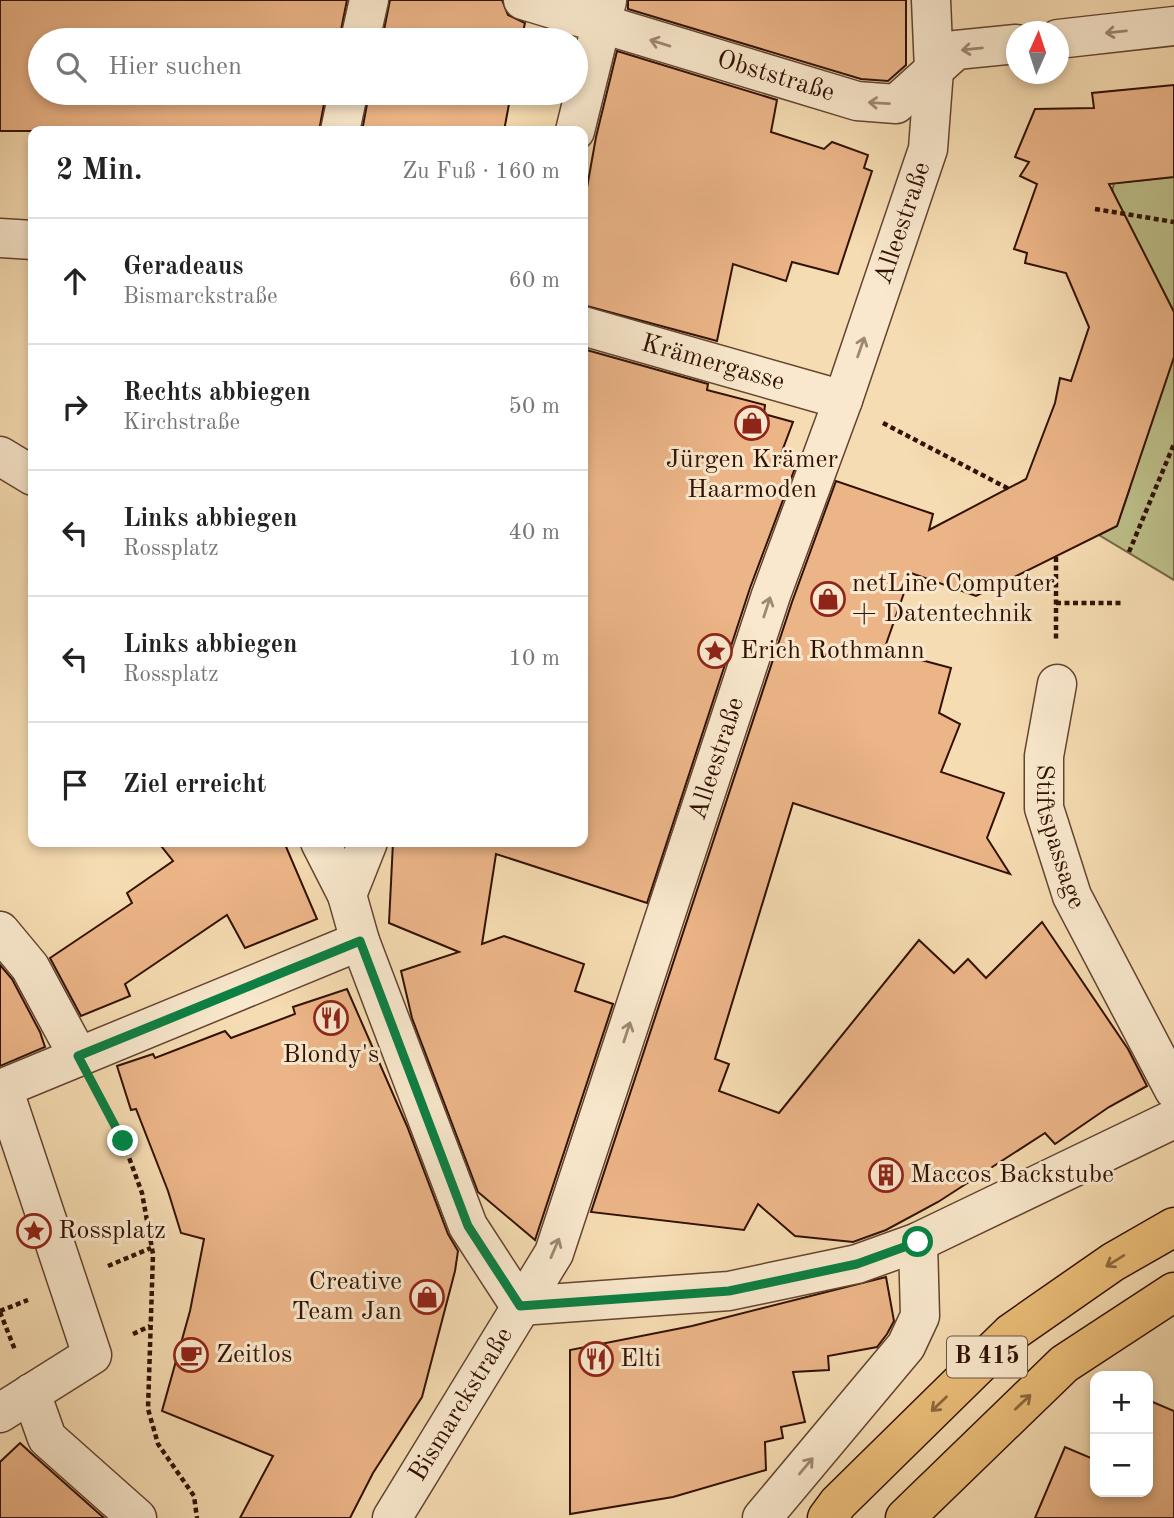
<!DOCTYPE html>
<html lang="de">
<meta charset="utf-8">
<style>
:root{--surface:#fff;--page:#f2f2f2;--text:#222;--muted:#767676;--line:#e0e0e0}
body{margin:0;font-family:"Old Standard TT",serif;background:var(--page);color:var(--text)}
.controls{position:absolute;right:21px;bottom:21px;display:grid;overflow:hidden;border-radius:14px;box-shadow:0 4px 10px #0003}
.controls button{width:63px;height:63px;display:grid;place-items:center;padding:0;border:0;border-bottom:2px solid var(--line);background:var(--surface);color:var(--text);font:35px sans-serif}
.compass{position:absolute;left:1006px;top:21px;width:63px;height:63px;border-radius:50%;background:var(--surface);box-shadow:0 4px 10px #0003;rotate:3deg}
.stop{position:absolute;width:21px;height:21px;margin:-16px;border:5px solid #0b8043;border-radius:50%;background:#fff}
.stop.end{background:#0b8043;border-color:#fff;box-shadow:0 2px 7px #0008}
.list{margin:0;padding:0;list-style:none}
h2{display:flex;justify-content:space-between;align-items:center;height:91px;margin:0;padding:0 28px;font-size:30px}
h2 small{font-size:23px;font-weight:400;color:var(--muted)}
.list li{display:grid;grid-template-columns:46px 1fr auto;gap:21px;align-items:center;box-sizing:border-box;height:126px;padding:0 28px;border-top:2px solid var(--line)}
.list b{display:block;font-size:26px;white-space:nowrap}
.list p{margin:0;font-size:23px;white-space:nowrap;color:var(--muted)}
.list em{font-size:23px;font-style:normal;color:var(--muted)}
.icon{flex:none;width:38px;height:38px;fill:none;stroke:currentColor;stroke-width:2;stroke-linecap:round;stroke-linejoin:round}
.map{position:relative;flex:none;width:1174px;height:1518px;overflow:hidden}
.search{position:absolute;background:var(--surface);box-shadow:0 4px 10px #0003;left:28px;top:28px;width:560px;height:77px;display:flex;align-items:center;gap:18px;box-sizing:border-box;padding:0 24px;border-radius:38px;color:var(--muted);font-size:26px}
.panel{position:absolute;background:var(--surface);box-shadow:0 4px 10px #0003;left:28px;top:126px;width:560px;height:721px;border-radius:14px}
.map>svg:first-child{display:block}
</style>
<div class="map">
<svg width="1174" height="1518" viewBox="0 0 1174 1518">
<rect width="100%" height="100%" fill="#f6dcb2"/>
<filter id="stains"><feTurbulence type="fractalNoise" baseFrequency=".00286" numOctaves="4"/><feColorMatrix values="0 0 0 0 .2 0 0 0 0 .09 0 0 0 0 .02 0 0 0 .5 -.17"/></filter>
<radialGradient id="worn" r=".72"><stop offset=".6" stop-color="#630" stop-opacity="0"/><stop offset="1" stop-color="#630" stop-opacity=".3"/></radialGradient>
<g fill="#bdc08b" stroke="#786848" stroke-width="2">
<polygon points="1174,177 1174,312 1133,232 1093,215 1109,206 1114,183"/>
<polygon points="1174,357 1174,580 1099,535 1117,526 1130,488 1119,484"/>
</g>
<g fill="#ecb588" stroke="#321104" stroke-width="2">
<polygon points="0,0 347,0 339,40 40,40 40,93 326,93 319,131 0,131"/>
<polygon points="390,0 502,0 508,15 525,23 521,40 382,40"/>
<polygon points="628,0 906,0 906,65 888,81 861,79 628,9"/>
<polygon points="617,51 777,100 771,132 824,149 832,142 868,155 864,168 872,171 838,274 792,262 786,281 733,264 717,341 583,305 583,210 596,137"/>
<polygon points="1174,85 1174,177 1109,184 1174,312 1174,357 1117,526 976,596 911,573 884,650 951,668 939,713 960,724 941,772 1004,793 987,838 1010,874 793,803 715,1059 729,1064 719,1091 779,1113 919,940 954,973 968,959 986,978 1042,922 1128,1049 1147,1086 1109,1107 1055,1144 1045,1133 938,1202 886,1230 853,1242 795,1236 758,1204 744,1230 591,1212 792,602 836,481 933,514 929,530 1026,479 1055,403 1060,378 1071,381 1089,327 1066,273 1025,263 1027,253 1014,249 1037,184 1020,176 1029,162 1015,157 1035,109 1094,108 1092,93"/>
<polygon points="369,93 511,93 504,131 362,131"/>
<polygon points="583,349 708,384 707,390 765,405 764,414 793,422 778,462 795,468 750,588 647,903 496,854 482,944 504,936 584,964 575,991 613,1004 535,1240 478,1192 412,1018 401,971 459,952 389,923 393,842 583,842"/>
<polygon points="158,842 284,842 317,919 245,948 227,915 125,984 130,996 81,1016 50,958 132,903 127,893 173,861"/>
<polygon points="0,965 12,979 40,1032 45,1047 0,1066"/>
<polygon points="347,989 407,1126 448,1234 458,1251 455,1271 422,1397 373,1473 350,1518 240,1518 273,1456 162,1411 190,1311 204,1239 181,1233 168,1191 136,1109 131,1110 117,1066 153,1054 155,1058 225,1031 231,1038 295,1014 293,1007"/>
<polygon points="886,1277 894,1321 887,1334 877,1347 828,1356 829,1370 793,1372 805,1422 781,1427 783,1438 765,1442 766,1470 673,1497 570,1514 570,1350 692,1326"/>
<polygon points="1148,1400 1174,1411 1174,1518 1035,1518 1065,1447 1093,1459 1095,1453 1095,1492 1148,1492"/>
<polygon points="20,1443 32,1454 104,1518 0,1518 0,1462"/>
</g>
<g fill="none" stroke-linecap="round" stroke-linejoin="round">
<g stroke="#634430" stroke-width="41">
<g id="minor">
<path id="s1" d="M523 0 857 101 896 104 956 50 1016 44"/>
<polyline points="1058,39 1174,26"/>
<polyline points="360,40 369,0"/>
<polyline points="340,131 348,93"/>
<polyline points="575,131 607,1"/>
<polyline points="0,238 33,240"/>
<path id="s2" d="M583 326 843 400"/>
<polyline points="0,456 33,476"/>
<path id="s3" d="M1057 684 1044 756V808L1072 896 1174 1090"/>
<polyline points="320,842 347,895 360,941 468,1226 520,1306"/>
<polyline points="347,895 368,842"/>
<polyline points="0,931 30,967 78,1056"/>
<polyline points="520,1306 729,1291 857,1264 918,1242 1174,1119"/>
<polyline points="31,1393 47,1438 137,1518"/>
<polyline points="0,1413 92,1355 3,1088 360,941"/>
<path id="s4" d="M392 1518 554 1253 771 595 843 400 928 149 934 70 931 0"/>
<polyline points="762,1518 906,1346 920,1316 918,1242"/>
</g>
</g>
<g stroke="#321104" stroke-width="41">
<g id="major">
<polyline points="827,1518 838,1503 1011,1333 1113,1262 1174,1227"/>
<polyline points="905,1518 1064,1364 1174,1292"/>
</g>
</g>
<g stroke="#321104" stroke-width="4.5" stroke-dasharray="5 3.5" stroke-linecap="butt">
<polyline points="1095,209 1174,222"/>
<polyline points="883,423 1009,489"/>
<polyline points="1129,552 1174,444"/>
<polyline points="1056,557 1056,640"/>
<polyline points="1056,603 1122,603"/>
<polyline points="100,1097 123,1141 142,1193 153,1254 148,1409 158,1444 194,1496 197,1518"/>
<polyline points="108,1266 151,1248"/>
<polyline points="0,1311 28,1300"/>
<polyline points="0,1312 15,1350"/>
<polyline points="133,1334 150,1326"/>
</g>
<use href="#minor" stroke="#f9e8cd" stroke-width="38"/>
<use href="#major" stroke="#ebbe79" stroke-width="38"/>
</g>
<defs><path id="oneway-shaft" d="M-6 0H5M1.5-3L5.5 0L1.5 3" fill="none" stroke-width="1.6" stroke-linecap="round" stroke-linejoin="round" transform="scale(1.75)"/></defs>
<g stroke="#9f8773">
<use href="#oneway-shaft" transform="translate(1116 32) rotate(174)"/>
<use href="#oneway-shaft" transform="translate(660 43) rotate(-163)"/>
<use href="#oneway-shaft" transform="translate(972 49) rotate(174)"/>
<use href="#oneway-shaft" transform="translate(879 103) rotate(-177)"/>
<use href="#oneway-shaft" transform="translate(861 347) rotate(-71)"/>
<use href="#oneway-shaft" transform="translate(767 607) rotate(-72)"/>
<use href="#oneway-shaft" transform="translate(627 1032) rotate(-72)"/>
<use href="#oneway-shaft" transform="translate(555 1248) rotate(-67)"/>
<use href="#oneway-shaft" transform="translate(806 1466) rotate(-50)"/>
</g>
<g stroke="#8e683e">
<use href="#oneway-shaft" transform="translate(1115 1261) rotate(148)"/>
<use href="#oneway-shaft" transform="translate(1023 1402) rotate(-43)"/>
<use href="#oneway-shaft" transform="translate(939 1404) rotate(136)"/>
</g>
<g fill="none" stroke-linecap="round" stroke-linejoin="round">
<polyline stroke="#0b8043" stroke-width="9" points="123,1141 78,1056 360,941 468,1226 520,1306 729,1291 857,1264 918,1242"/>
</g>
<defs>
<g id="shop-ring" transform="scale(1.75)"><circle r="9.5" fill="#f9e8cd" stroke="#8f2418" stroke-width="1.5"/><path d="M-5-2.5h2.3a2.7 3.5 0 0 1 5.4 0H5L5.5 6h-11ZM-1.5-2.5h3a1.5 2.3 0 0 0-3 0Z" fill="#8f2418"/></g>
<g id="sight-ring" transform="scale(1.75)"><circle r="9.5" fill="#f9e8cd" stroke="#8f2418" stroke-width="1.5"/><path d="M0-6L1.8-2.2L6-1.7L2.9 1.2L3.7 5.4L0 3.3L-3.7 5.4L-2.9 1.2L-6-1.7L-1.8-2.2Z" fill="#8f2418"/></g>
<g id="restaurant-ring" transform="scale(1.75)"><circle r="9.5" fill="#f9e8cd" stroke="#8f2418" stroke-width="1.5"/><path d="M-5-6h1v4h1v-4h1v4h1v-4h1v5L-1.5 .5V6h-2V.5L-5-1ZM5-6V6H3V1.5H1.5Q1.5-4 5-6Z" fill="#8f2418"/></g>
<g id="building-ring" transform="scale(1.75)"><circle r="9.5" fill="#f9e8cd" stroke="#8f2418" stroke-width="1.5"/><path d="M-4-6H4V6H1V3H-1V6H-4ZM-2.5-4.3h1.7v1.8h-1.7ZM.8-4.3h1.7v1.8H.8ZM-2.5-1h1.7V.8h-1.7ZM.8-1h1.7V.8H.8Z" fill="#8f2418"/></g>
<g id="cafe-ring" transform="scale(1.75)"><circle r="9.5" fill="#f9e8cd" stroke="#8f2418" stroke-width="1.5"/><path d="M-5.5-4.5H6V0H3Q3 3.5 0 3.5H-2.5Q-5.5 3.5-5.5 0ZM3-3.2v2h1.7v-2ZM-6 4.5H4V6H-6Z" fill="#8f2418"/></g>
</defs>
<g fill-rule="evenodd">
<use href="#shop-ring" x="752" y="423"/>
<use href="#shop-ring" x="828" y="599"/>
<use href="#sight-ring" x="715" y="651"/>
<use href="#restaurant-ring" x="331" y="1018"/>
<use href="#building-ring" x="886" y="1175"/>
<use href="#sight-ring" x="34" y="1231"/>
<use href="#shop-ring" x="427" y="1297"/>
<use href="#cafe-ring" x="191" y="1355"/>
<use href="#restaurant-ring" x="596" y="1359"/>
</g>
<g text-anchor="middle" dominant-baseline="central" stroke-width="6" stroke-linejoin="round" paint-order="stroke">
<rect fill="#f9e8cd" stroke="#6e5240" stroke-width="2" x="947" y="1336.5" width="80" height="41" rx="5"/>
<g font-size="24" font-weight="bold" fill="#321104">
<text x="987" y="1357">B 415</text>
</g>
<g font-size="26" fill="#321104" stroke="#f9e8cd">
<text stroke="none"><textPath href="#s1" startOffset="264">Obststraße</textPath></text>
<text stroke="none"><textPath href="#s4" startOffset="1398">Alleestraße</textPath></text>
<text stroke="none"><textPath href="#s2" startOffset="135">Krämergasse</textPath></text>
<text stroke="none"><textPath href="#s4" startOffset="831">Alleestraße</textPath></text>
<text stroke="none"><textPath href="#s3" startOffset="156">Stiftspassage</textPath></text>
<text stroke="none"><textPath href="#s4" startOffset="133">Bismarckstraße</textPath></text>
</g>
<g font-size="26" fill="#321104" stroke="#f9e8cd" text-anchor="start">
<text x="752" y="460" text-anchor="middle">Jürgen Krämer<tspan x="752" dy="30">Haarmoden</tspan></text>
<text x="852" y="584">netLine Computer<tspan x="852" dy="30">+ Datentechnik</tspan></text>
<text x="740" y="651">Erich Rothmann</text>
<text x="331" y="1055" text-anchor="middle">Blondy's</text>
<text x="910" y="1175">Maccos Backstube</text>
<text x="58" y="1231">Rossplatz</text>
<text x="402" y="1282" text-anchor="end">Creative<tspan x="402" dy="30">Team Jan</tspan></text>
<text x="216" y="1355">Zeitlos</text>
<text x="620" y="1359">Elti</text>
</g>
</g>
<rect width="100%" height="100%" filter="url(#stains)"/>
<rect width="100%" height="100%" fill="url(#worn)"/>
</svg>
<div class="controls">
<button>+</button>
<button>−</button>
</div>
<svg class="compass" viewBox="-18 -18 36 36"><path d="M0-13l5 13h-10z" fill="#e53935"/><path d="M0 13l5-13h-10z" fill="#767676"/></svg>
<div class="stop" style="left:918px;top:1242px"></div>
<div class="stop end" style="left:123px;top:1141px"></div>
<div class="search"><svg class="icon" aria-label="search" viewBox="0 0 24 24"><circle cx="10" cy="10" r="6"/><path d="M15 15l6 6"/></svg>Hier suchen</div>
<section class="panel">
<h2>2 Min.<small>Zu Fuß · 160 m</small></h2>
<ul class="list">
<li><svg class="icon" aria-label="ahead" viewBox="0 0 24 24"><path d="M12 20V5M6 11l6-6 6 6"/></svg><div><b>Geradeaus</b><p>Bismarckstraße</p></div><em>60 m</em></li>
<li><svg class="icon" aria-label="right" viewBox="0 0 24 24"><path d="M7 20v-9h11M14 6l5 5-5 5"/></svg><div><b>Rechts abbiegen</b><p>Kirchstraße</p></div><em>50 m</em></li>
<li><svg class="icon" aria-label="left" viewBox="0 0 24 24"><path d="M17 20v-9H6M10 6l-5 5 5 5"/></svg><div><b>Links abbiegen</b><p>Rossplatz</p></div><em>40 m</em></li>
<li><svg class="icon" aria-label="left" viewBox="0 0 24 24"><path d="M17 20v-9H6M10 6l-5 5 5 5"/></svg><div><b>Links abbiegen</b><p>Rossplatz</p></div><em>10 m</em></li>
<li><svg class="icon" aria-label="arrive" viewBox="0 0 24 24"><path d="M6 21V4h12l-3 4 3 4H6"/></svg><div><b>Ziel erreicht</b></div></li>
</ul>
</section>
</div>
